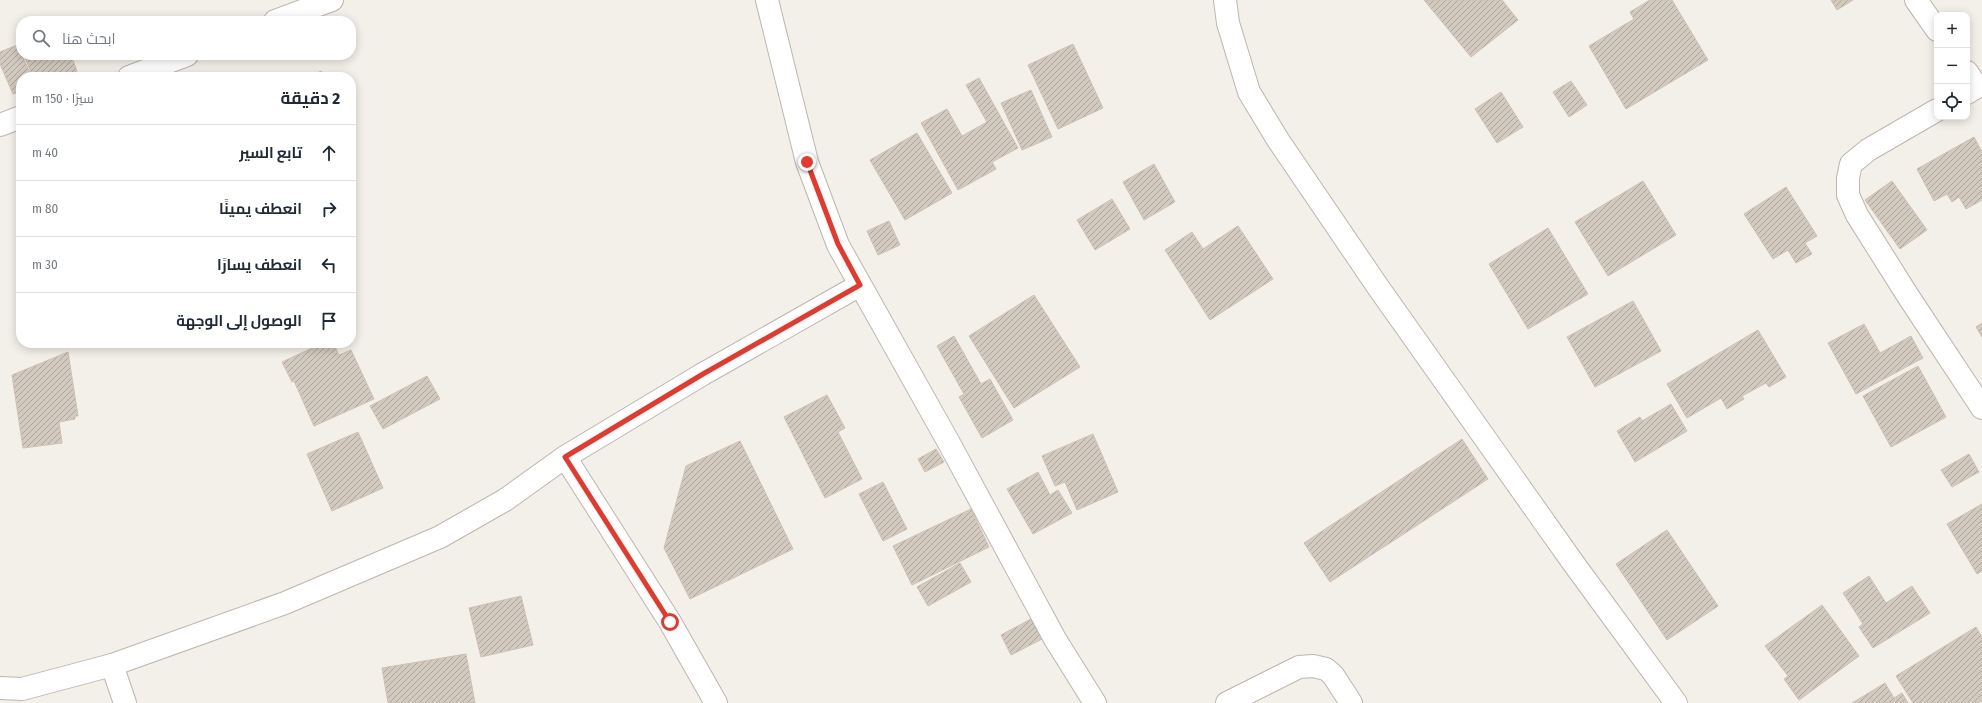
<!DOCTYPE html>
<html lang="ar">
<meta charset="utf-8">
<style>
:root{--surface:#fff;--page:#f2f2f3;--text:#1f2937;--muted:#747a83;--line:#e0e1e3}
body{margin:0;font-family:"Fira Sans Condensed",Cairo,sans-serif;background:var(--page);color:var(--text);direction:rtl}
.controls{position:absolute;right:12px;top:12px;display:grid;overflow:hidden;border-radius:8px;box-shadow:0 2px 10px #0003}
.controls button{width:36px;height:36px;display:grid;place-items:center;padding:0;border:0;border-bottom:1px solid var(--line);background:var(--surface);color:var(--text);font:20px sans-serif}
.stop{position:absolute;width:12px;height:12px;margin:-9px;border:3px solid #e6392c;border-radius:50%;background:#fff}
.stop.end{background:#e6392c;border-color:#fff;box-shadow:0 1px 4px #0008}
.list{margin:0;padding:0;list-style:none}
h2{display:flex;justify-content:space-between;align-items:center;height:52px;margin:0;padding:0 16px;font-size:17px}
h2 small{font-size:13px;font-weight:400;color:var(--muted)}
.list li{display:grid;grid-template-columns:26px 1fr auto;gap:12px;align-items:center;box-sizing:border-box;height:56px;padding:0 16px;border-top:1px solid var(--line)}
.list b{display:block;font-size:15px;white-space:nowrap}
.list em{font-size:13px;font-style:normal;color:var(--muted)}
.icon{flex:none;width:22px;height:22px;fill:none;stroke:currentColor;stroke-width:2;stroke-linecap:round;stroke-linejoin:round}
.map{position:relative;flex:none;width:1982px;height:703px;overflow:hidden;direction:ltr}
.search{position:absolute;background:var(--surface);box-shadow:0 2px 10px #0003;left:16px;top:16px;width:340px;height:44px;display:flex;align-items:center;gap:10px;box-sizing:border-box;padding:0 14px;border-radius:16px;color:var(--muted);font-size:15px}
.panel{position:absolute;background:var(--surface);box-shadow:0 2px 10px #0003;left:16px;top:72px;width:340px;height:276px;border-radius:16px;direction:rtl}
.map>svg:first-child{display:block}
</style>
<div class="map">
<svg width="1982" height="703" viewBox="0 0 1982 703">
<defs>
<pattern id="building-hatch" width="6" height="6" patternUnits="userSpaceOnUse"><rect width="6" height="6" fill="#d3cabf"/><path d="M-1 1l2-2M0 6l6-6M5 7l2-2" fill="none" stroke="#ada59c"/></pattern>
</defs>
<rect width="100%" height="100%" fill="#f3efe9"/>
<g fill="url(#building-hatch)" stroke="#cdc1b3">
<polygon points="1424,0 1502,0 1518,20 1471,57"/>
<polygon points="1650,0 1672,0 1708,60 1626,109 1589,46 1634,19 1630,12"/>
<polygon points="1831,0 1853,0 1837,10"/>
<polygon points="1073,44 1103,108 1058,129 1028,65"/>
<polygon points="17,45 32,77 21,77 21,91 13,94 0,64 0,52"/>
<polygon points="24,55 71,55 77,71 62,77 33,77"/>
<polygon points="321,71 324,77 309,77"/>
<polygon points="979,78 1018,148 992,162 996,169 958,190 921,123 947,109 962,136 987,122 966,85"/>
<polygon points="1571,81 1587,105 1569,117 1553,92"/>
<polygon points="1031,90 1052,137 1022,150 1001,103"/>
<polygon points="1501,92 1523,127 1497,143 1475,109"/>
<polygon points="917,133 952,193 905,220 870,160"/>
<polygon points="1974,137 1982,152 1982,200 1966,209 1959,197 1952,202 1947,194 1934,201 1917,169"/>
<polygon points="1154,164 1175,202 1144,220 1123,182"/>
<polygon points="1643,181 1676,235 1608,276 1575,222"/>
<polygon points="1892,181 1927,230 1900,249 1865,200"/>
<polygon points="1786,187 1817,236 1805,243 1812,254 1796,263 1788,250 1773,259 1744,214"/>
<polygon points="1112,199 1130,229 1095,250 1077,220"/>
<polygon points="889,221 900,245 878,255 867,231"/>
<polygon points="1238,226 1273,279 1210,320 1165,250 1192,232 1203,249"/>
<polygon points="1548,228 1588,294 1528,329 1489,264"/>
<polygon points="1034,295 1080,367 1014,408 969,336"/>
<polygon points="1633,301 1661,351 1595,387 1567,337"/>
<polygon points="1982,323 1982,337 1976,327"/>
<polygon points="1864,324 1880,353 1911,336 1923,358 1856,394 1828,343"/>
<polygon points="1758,330 1786,377 1769,387 1766,383 1742,396 1744,399 1727,409 1721,398 1687,418 1667,384"/>
<polygon points="954,336 981,384 990,379 1013,420 982,438 959,397 964,394 937,346"/>
<polygon points="323,343 333,343 339,355 351,350 374,399 314,426 294,381 292,382 282,362"/>
<polygon points="68,352 78,416 75,416 75,419 59,422 62,443 23,448 12,375"/>
<polygon points="1918,366 1946,417 1891,447 1863,396"/>
<polygon points="427,376 440,399 383,429 370,406"/>
<polygon points="827,395 845,428 838,432 862,479 825,498 784,417"/>
<polygon points="1671,404 1687,431 1635,462 1617,431 1640,417 1642,421"/>
<polygon points="358,432 383,488 332,511 307,454"/>
<polygon points="1093,434 1118,492 1077,510 1065,482 1055,486 1042,456"/>
<polygon points="1462,439 1488,479 1330,582 1304,543"/>
<polygon points="740,441 793,549 690,599 664,548 686,466"/>
<polygon points="936,449 944,462 925,472 918,459"/>
<polygon points="1969,454 1979,472 1952,487 1941,470"/>
<polygon points="1038,472 1050,495 1058,490 1072,513 1033,534 1007,489"/>
<polygon points="883,482 907,529 883,541 859,494"/>
<polygon points="1982,504 1982,571 1977,574 1947,524"/>
<polygon points="971,509 989,547 912,585 893,546"/>
<polygon points="1667,530 1718,606 1667,640 1616,564"/>
<polygon points="960,563 971,582 928,606 917,587"/>
<polygon points="1869,576 1886,603 1912,586 1930,613 1873,648 1859,627 1863,624 1843,593"/>
<polygon points="521,596 533,645 481,657 469,608"/>
<polygon points="1822,605 1859,656 1799,700 1784,679 1788,676 1765,646"/>
<polygon points="1031,619 1042,639 1011,655 1001,635"/>
<polygon points="1976,627 1982,637 1982,701 1978,703 1913,703 1896,676"/>
<polygon points="466,654 475,703 388,703 382,668"/>
<polygon points="1885,683 1894,698 1902,693 1908,703 1852,703"/>
</g>
<g fill="none" stroke-linecap="round" stroke-linejoin="round">
<g stroke="#bdb6ac" stroke-width="24">
<g id="minor">
<polyline points="767,0 807,162 838,245 949,443 1055,639 1095,703"/>
<polyline points="1225,0 1228,23 1249,92 1278,140 1378,287 1574,564 1676,703"/>
<polyline points="1916,0 1937,30"/>
<polyline points="275,21 332,0"/>
<polyline points="1967,72 1977,87 1967,93"/>
<polyline points="129,77 187,55"/>
<polyline points="1937,110 1868,150 1851,164 1848,178 1848,195 1857,215 1908,296 1982,408"/>
<polyline points="0,125 21,117"/>
<polyline points="565,457 670,622 716,703"/>
<polyline points="112,665 285,603 440,537 505,500 565,457 703,374 860,285"/>
<polyline points="0,688 22,689 112,665 125,703"/>
<polyline points="1227,703 1299,667 1313,666 1326,669 1333,675 1351,703"/>
</g>
</g>
<use href="#minor" stroke="#fff" stroke-width="22"/>
</g>
<g fill="none" stroke-linecap="round" stroke-linejoin="round">
<polyline stroke="#e6392c" stroke-width="5" points="670,622 565,457 703,374 860,285 838,244 807,162"/>
</g>
</svg>
<div class="controls">
<button>+</button>
<button>−</button>
<button><svg class="icon" aria-label="locate" viewBox="0 0 24 24"><circle cx="12" cy="12" r="6"/><path d="M12 2v4M12 18v4M2 12h4M18 12h4"/></svg></button>
</div>
<div class="stop" style="left:670px;top:622px"></div>
<div class="stop end" style="left:807px;top:162px"></div>
<div class="search"><svg class="icon" aria-label="search" viewBox="0 0 24 24"><circle cx="10" cy="10" r="6"/><path d="M15 15l6 6"/></svg>ابحث هنا</div>
<section class="panel">
<h2>2 دقيقة<small>سيرًا · 150 m</small></h2>
<ul class="list">
<li><svg class="icon" aria-label="ahead" viewBox="0 0 24 24"><path d="M12 20V5M6 11l6-6 6 6"/></svg><div><b>تابع السير</b></div><em>40 m</em></li>
<li><svg class="icon" aria-label="right" viewBox="0 0 24 24"><path d="M7 20v-9h11M14 6l5 5-5 5"/></svg><div><b>انعطف يمينًا</b></div><em>80 m</em></li>
<li><svg class="icon" aria-label="left" viewBox="0 0 24 24"><path d="M17 20v-9H6M10 6l-5 5 5 5"/></svg><div><b>انعطف يسارًا</b></div><em>30 m</em></li>
<li><svg class="icon" aria-label="arrive" viewBox="0 0 24 24"><path d="M6 21V4h12l-3 4 3 4H6"/></svg><div><b>الوصول إلى الوجهة</b></div></li>
</ul>
</section>
</div>
